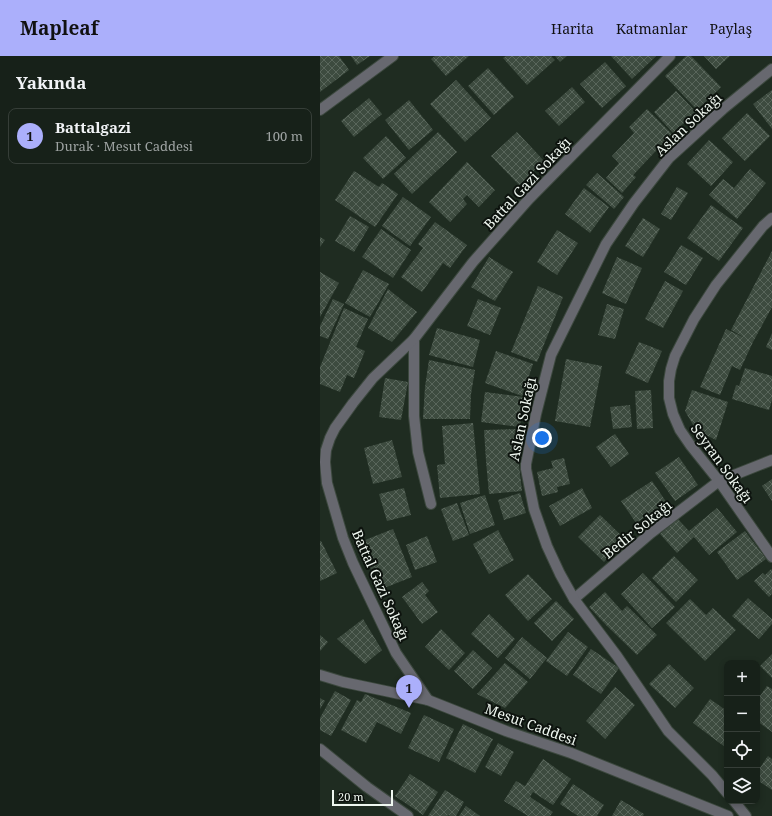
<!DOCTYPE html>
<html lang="tr">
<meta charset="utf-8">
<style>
:root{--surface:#172119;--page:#202922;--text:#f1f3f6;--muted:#9ea3a2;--line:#363e38;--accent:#abaffb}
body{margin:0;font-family:"Noto Serif",serif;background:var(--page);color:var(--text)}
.controls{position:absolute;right:12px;bottom:12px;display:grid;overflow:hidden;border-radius:8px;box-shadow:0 2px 6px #0003}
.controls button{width:36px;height:36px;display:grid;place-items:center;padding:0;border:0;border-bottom:1px solid var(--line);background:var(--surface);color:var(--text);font:20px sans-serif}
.scale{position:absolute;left:12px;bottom:10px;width:61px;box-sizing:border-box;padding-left:4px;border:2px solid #eff7f0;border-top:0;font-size:11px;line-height:14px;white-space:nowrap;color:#eff7f0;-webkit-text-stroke:3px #0d130e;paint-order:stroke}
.you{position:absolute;left:222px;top:382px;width:14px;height:14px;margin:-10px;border:3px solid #fff;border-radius:50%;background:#1a73e8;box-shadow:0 0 0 6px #1a73e833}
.badge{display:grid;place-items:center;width:26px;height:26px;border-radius:50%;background:var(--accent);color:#111;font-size:13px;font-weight:700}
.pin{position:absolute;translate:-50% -33px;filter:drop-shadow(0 1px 2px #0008)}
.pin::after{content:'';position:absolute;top:21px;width:14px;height:12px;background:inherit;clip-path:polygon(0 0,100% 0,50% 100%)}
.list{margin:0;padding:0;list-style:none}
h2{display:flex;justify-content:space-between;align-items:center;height:52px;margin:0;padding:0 16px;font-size:17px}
h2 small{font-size:13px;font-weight:400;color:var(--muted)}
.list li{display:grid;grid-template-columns:26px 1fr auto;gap:12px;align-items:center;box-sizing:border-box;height:56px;margin:0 8px 8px;padding:0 8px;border:1px solid var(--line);border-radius:8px}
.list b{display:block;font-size:15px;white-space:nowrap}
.list p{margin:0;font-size:13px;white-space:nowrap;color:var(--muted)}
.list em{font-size:13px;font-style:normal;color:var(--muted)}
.icon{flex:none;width:22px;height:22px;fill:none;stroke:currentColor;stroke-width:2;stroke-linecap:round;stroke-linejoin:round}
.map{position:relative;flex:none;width:452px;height:760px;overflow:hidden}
header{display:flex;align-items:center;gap:24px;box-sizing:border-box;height:56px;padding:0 20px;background:var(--accent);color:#111}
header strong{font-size:19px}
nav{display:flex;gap:22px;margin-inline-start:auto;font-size:14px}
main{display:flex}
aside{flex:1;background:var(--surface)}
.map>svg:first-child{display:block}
</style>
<header>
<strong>Mapleaf</strong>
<nav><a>Harita</a><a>Katmanlar</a><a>Paylaş</a></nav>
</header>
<main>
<aside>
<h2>Yakında<small></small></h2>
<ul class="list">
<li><span class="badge">1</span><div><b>Battalgazi</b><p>Durak · Mesut Caddesi</p></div><em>100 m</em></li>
</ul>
</aside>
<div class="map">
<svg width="452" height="760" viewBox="0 0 452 760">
<defs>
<pattern id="building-cross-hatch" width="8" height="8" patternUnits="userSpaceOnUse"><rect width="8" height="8" fill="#3d4b3f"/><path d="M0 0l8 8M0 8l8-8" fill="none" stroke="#59665b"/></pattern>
</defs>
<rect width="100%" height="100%" fill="#1f2c21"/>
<g fill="url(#building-cross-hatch)">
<polygon points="0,0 19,0 29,14 0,36"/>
<polygon points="31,0 50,0 37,9"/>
<polygon points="115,0 149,0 126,20 111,3"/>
<polygon points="186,0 231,0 235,4 207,29 183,2"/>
<polygon points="235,0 247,0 240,6"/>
<polygon points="291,0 336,0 312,23"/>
<polygon points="366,0 371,0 401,31 377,54 345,20"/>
<polygon points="384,0 410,0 396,13"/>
<polygon points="285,6 306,30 282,52 260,28"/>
<polygon points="168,12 194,41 174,59 148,30"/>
<polygon points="136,24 171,62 145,86 110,48"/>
<polygon points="252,31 265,46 239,70 225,55"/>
<polygon points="452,34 452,73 433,48"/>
<polygon points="356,35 376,56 353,77 334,56"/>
<polygon points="49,42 62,58 34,81 21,65"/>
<polygon points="89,44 113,74 89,94 65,64"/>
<polygon points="327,53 352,78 313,119 316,121 302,137 286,122 299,107 292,100 314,77 309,71"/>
<polygon points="427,57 450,80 425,105 402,82"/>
<polygon points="118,76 137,96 92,138 74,118"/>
<polygon points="197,76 224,105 199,129 171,100"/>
<polygon points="66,80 86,102 63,123 43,102"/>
<polygon points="389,84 413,106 391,130 367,108"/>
<polygon points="147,106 175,134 159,151 147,139 143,143 147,148 130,166 109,146"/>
<polygon points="430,113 446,127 417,163 389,139 403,123 414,132"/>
<polygon points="34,115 59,131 62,127 78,138 55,171 15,144"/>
<polygon points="277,117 304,141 294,153 266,129"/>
<polygon points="357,131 368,137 351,164 341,158"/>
<polygon points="264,132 289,151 270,177 245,158"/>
<polygon points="83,141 111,161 90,190 62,170"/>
<polygon points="391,149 423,172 399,205 367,182"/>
<polygon points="30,160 49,171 34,196 15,185"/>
<polygon points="323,162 340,173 323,201 305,190"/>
<polygon points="115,166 147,189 130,212 123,207 102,236 81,221 103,192 98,188"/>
<polygon points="61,173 91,194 73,222 42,201"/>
<polygon points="237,174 258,187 237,219 217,206"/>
<polygon points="0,181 5,184 0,191"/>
<polygon points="361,189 383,202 366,229 344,216"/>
<polygon points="452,195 452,251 433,286 420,314 412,310 400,339 380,331 406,273 425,282 411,274"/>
<polygon points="169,201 193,216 175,245 151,231"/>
<polygon points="297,201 322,212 306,248 282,237"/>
<polygon points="43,214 69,228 50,261 25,247"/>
<polygon points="0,216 19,227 0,261"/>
<polygon points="345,225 363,235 343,272 325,263"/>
<polygon points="218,230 243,241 217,306 191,296"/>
<polygon points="68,233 97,256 72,286 48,272"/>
<polygon points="13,243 24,248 8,283 0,280 0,270"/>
<polygon points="158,243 181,252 170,279 147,270"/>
<polygon points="287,248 304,253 295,283 278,279"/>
<polygon points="24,252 48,263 36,291 45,295 34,322 27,319 20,336 0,328 0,311"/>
<polygon points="117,272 160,284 153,311 109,299"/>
<polygon points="452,277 452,294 446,291"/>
<polygon points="319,286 342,295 328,327 305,317"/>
<polygon points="176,295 213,308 202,340 165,327"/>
<polygon points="246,303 282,310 270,371 235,365"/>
<polygon points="109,304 155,314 151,338 150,363 103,363 105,331"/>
<polygon points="425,312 452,320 452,344 449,354 412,343 416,329 419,330"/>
<polygon points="65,322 88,326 81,364 59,361"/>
<polygon points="331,334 333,372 317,373 315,335"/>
<polygon points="372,334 408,346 396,384 376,374 365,355"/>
<polygon points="165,336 204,341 200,371 161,366"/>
<polygon points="310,349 312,371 293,373 290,351"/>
<polygon points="153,367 160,438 120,442 117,409 125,408 122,370"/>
<polygon points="198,373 198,401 202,435 169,438 166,405 164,374"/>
<polygon points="295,378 309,398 291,411 276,391"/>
<polygon points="72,384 82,421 53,428 44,392"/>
<polygon points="359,401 378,429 355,445 335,417"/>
<polygon points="244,402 250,428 237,431 238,436 222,440 217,416 233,412 231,405"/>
<polygon points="452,423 452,445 442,430"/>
<polygon points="332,425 347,447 316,467 301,445"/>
<polygon points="84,432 91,459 67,465 59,438"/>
<polygon points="262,432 272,452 240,470 229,450"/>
<polygon points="200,437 206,457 184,464 178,444"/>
<polygon points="165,439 175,469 150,478 140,447"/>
<polygon points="137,447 149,479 133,485 121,453"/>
<polygon points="397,452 417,476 389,499 374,481 357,497 340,478 358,463 369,475"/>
<polygon points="280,459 305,483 284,506 258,481"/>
<polygon points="73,473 92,521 59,534 40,486"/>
<polygon points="178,474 194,504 169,518 153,488"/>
<polygon points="425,475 446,503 417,524 397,496"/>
<polygon points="107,480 117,506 95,514 86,489"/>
<polygon points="0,485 1,485 17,517 0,525"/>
<polygon points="354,500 378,524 356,546 332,522"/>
<polygon points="451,513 452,514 452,538 449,541 434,525 443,517 445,519"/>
<polygon points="323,517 355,551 332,572 301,538"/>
<polygon points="208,518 232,543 208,565 185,539"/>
<polygon points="102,526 109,535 105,539 118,556 102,568 82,541"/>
<polygon points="285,536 302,555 307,550 337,579 317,599 287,570 269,551"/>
<polygon points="428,542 452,563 452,568 439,583 412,560"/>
<polygon points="370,543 386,559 393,552 416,574 385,605 346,567"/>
<polygon points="236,545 254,563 232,585 214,567"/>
<polygon points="169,558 195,583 178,602 151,578"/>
<polygon points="43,563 62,594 45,608 17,583"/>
<polygon points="121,573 145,597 129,614 105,591"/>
<polygon points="248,576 268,591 247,620 226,605"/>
<polygon points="0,579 8,586 0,595"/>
<polygon points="202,581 227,602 210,623 185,602"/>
<polygon points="271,593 299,612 281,638 253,619"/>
<polygon points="153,594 172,612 153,633 134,615"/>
<polygon points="452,598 452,622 440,610"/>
<polygon points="185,607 208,626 185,652 157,638"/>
<polygon points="349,608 374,632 355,652 329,628"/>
<polygon points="447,630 452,633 452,676 437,665 437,644"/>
<polygon points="295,631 315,649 285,683 266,665"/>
<polygon points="15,635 31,644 11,680 0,674 0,662"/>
<polygon points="45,638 91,657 81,678 57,666 46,687 21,674 37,644 41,646"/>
<polygon points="0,642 5,645 0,653"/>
<polygon points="390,643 407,655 407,688 405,691 373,667"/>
<polygon points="104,659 134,673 119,706 88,692"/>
<polygon points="143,668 173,683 155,717 126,702"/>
<polygon points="178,687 194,696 181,720 165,711"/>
<polygon points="448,700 452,703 452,734 437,724 437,716"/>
<polygon points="223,703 251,723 233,749 213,736 210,741 233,756 230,760 208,760 184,745 196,725 205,730"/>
<polygon points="90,718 118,736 103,759 75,740"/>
<polygon points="253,728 284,749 277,760 258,760 240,748"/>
<polygon points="125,734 144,746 136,760 130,760 128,759 127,760 108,760"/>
<polygon points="301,744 324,758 323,760 292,760"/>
<polygon points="146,750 160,760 139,760"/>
</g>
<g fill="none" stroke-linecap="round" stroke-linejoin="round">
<g stroke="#3c483e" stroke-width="12">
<g id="minor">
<polyline points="0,54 73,0"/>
<polyline points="452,162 443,170 396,229 374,263 355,300 351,313 349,325 349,342 353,358 360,374 371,390 399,425 452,501"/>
<polyline points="94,283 94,360 98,396 111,448"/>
<polyline points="254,543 331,477 399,425 452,404"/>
<polyline points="0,619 23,626 108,644 186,675 251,697 408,760"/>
<polyline points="108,644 76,597 33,507 23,482 7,427 5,406 6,394 10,382 15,372 33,347 53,322 94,283 153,206 209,143 350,0"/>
<polyline points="0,693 47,731 88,760"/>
<polyline points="407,737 392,719 348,675 297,600 254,543 240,518 227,490 214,453 206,413 206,408 216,358 231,299 286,188 314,147 349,102 403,53 452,13"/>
<polyline points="414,745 426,760"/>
</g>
</g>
<use href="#minor" stroke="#67686f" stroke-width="10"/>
</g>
<g text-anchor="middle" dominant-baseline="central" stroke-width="4" stroke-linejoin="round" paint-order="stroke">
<g font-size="14" fill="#eff7f0" stroke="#0d130e">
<text transform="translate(368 68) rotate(-43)">Aslan Sokağı</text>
<text transform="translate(207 127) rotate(-47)">Battal Gazi Sokağı</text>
<text transform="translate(202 363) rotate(-78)">Aslan Sokağı</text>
<text transform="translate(402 407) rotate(54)">Seyran Sokağı</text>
<text transform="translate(317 473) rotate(-39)">Bedir Sokağı</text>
<text transform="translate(61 529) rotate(66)">Battal Gazi Sokağı</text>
<text transform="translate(211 668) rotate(20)">Mesut Caddesi</text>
</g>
</g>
</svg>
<div class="controls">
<button>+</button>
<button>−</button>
<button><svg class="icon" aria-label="locate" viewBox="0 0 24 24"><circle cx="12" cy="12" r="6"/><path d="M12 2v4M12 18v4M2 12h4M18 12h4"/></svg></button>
<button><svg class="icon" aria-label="layers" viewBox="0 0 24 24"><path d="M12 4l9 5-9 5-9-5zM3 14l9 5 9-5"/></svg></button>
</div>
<div class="scale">20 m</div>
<div class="you"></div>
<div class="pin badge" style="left:89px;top:652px">1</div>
</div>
</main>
